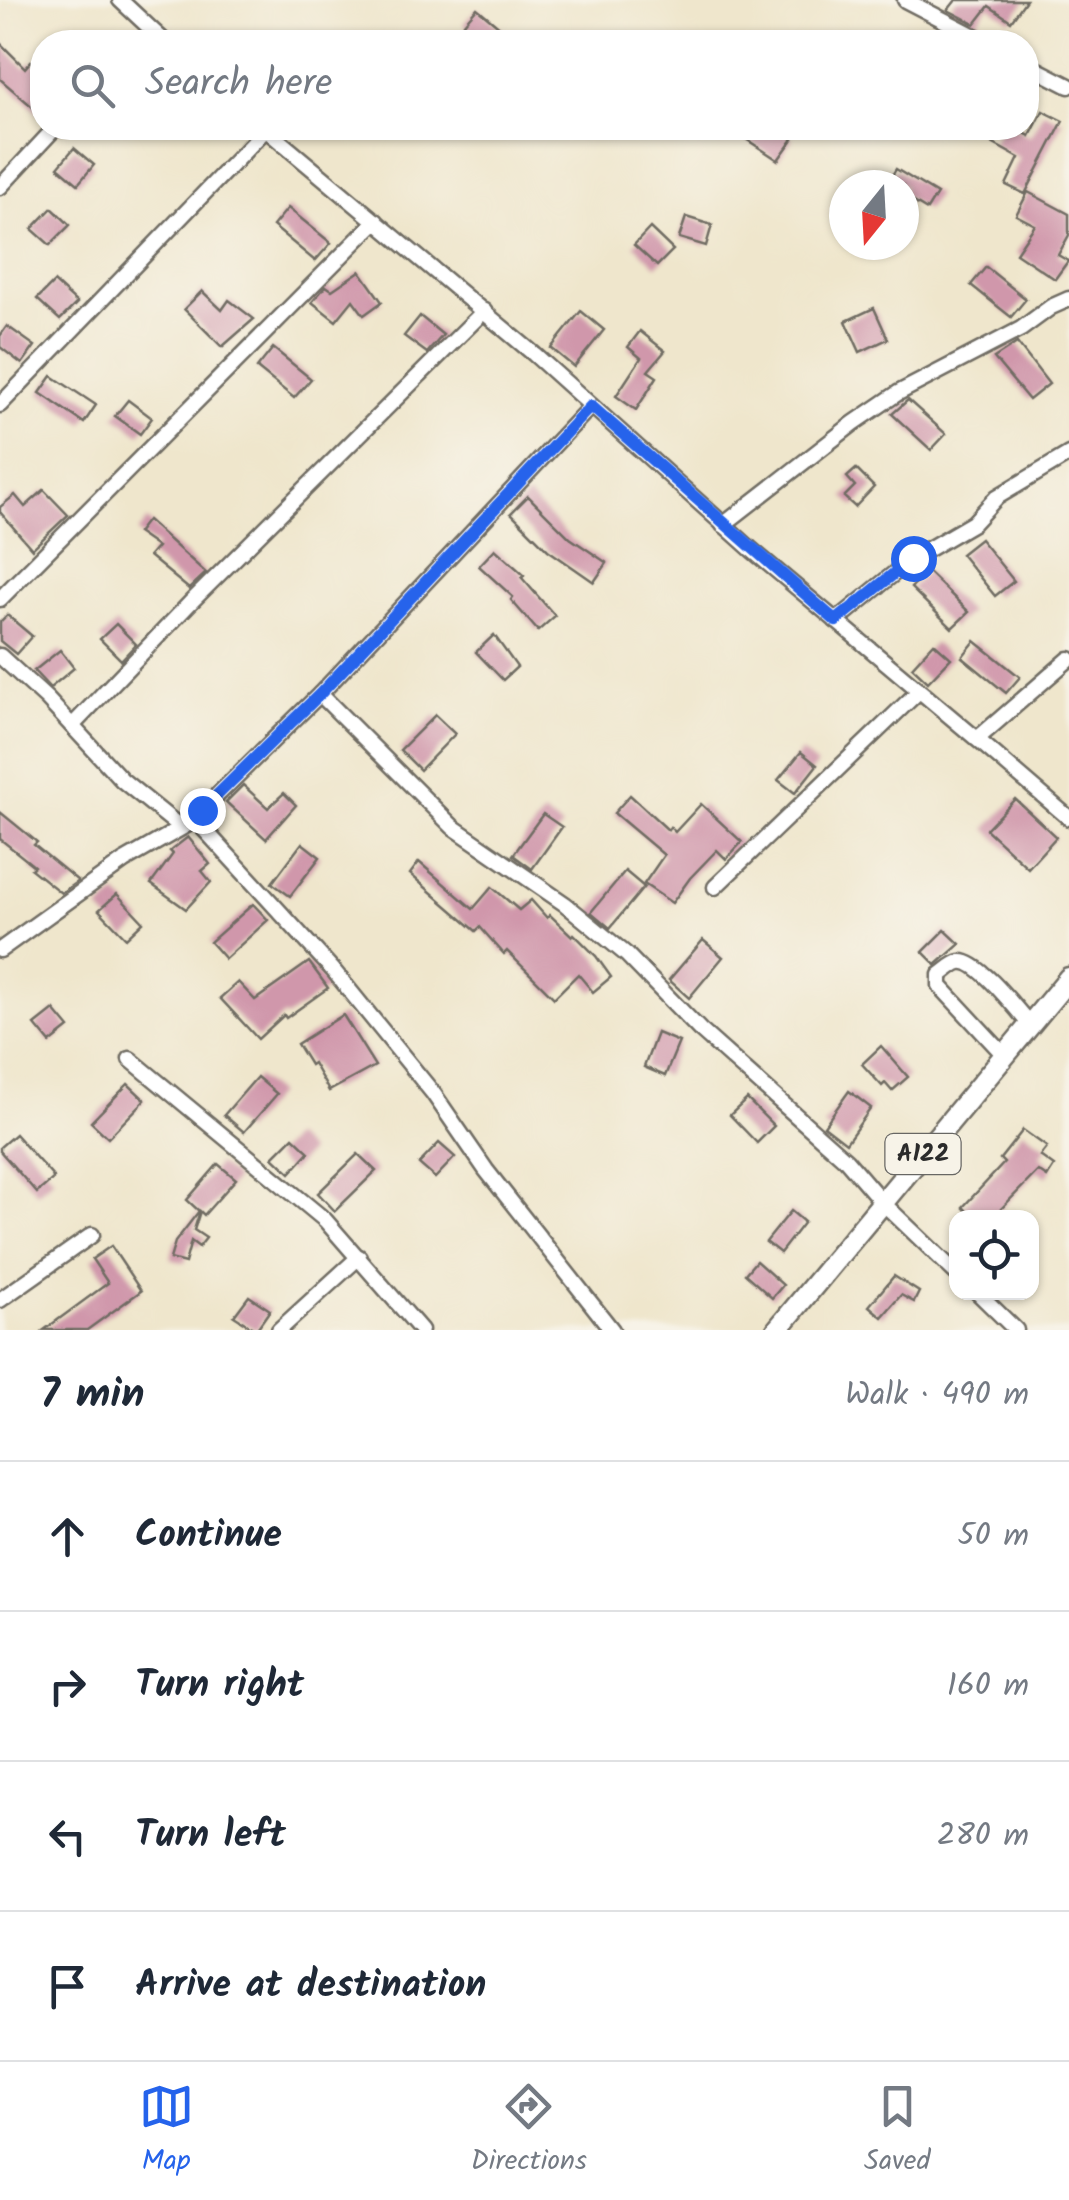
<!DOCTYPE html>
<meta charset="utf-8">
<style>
:root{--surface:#fff;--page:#f6f6f7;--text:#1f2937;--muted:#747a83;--line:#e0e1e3;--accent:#2563eb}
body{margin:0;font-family:Kalam,sans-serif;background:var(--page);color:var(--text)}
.controls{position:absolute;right:30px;bottom:30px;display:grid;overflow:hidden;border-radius:20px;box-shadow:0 2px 8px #0004}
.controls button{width:90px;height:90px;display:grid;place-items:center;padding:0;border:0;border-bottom:2px solid var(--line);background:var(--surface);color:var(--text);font:50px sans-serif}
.compass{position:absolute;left:829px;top:170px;width:90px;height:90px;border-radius:50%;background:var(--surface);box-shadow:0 2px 8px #0004;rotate:198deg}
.stop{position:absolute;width:30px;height:30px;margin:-22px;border:8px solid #2563eb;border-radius:50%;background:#fff}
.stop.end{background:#2563eb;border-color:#fff;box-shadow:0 2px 10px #0008}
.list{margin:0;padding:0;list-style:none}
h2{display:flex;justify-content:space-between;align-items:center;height:130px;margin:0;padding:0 40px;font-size:42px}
h2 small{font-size:32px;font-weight:400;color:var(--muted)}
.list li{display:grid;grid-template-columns:65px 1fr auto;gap:30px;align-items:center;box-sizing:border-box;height:150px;padding:0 40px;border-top:2px solid var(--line)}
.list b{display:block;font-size:38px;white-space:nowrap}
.list em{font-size:32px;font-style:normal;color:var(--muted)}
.icon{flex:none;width:55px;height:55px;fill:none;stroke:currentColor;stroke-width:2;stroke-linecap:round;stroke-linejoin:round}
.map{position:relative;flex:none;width:1069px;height:1330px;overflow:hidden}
.search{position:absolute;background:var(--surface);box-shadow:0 2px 8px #0004;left:30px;right:30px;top:30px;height:110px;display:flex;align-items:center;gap:25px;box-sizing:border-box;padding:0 35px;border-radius:40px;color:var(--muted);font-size:38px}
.sheet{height:730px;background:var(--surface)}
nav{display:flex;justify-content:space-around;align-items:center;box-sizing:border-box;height:140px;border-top:2px solid var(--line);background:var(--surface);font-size:28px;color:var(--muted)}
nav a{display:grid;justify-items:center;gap:5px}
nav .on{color:var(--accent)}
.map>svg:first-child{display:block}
</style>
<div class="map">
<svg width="1069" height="1330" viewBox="0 0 1069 1330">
<rect width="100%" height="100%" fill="#f7f3e8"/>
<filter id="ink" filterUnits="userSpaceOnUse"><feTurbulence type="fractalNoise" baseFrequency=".01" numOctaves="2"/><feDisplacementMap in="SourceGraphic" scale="20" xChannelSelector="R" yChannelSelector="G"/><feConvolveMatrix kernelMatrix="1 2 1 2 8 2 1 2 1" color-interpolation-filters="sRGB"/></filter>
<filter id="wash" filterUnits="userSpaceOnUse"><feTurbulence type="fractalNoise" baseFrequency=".0048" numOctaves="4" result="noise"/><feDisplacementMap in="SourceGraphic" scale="40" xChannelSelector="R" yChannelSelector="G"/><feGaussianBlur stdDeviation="2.25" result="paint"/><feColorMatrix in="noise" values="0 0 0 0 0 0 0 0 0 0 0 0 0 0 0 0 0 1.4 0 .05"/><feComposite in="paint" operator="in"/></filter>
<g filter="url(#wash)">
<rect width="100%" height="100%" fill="#efe6cc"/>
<g id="blocks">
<g fill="#d097ab">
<polygon points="956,0 1026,0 1011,21 989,6 975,24 948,10"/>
<polygon points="477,8 502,29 491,42 485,42 463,24"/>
<polygon points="0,43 25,68 31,61 42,71 42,115 0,79"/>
<polygon points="1043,111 1063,121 1025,194 1006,185 1019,158 992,143 1001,128 1014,128 1030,136"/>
<polygon points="729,128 776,128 793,139 778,160"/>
<polygon points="74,148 94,165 78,184 58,167"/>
<polygon points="896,169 937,194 927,210 904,196 904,185 886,185"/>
<polygon points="1028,192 1069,214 1069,235 1058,255 1068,261 1055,279 1016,253 1035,225 1016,215"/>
<polygon points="52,208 70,225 50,245 32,229"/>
<polygon points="288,208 331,243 315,261 273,226"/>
<polygon points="686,217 712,225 706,246 679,238"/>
<polygon points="650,228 673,250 657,266 634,245"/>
<polygon points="986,267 1026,299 1011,317 971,285"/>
<polygon points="360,271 382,302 364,315 353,300 336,321 312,302 326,286 332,290"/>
<polygon points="54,282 77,303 60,320 37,299"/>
<polygon points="202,291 222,310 229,300 254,319 222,347 184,309"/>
<polygon points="874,308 888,339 860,352 846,321"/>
<polygon points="581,311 604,330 574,367 551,348"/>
<polygon points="420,316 443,335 427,353 404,336"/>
<polygon points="7,326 35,346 22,364 0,347 0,336"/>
<polygon points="640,331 665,351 648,371 657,377 636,410 616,396 641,358 628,347"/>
<polygon points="1017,343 1049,384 1029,400 994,358"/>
<polygon points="273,348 311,379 294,398 257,368"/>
<polygon points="52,376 96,405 84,423 40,393"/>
<polygon points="128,400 152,418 140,434 115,416"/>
<polygon points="908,400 946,434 931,450 892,414"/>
<polygon points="856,469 874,487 855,507 844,497 855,486 847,477"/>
<polygon points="44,490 68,515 32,549 0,512 0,507 15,495 25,507"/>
<polygon points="528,496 570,538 607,563 594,582 548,550 511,513"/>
<polygon points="147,520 206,573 189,589 149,556 157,547 137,533"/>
<polygon points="980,539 1014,581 995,596 961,554"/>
<polygon points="495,549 524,575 522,578 555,616 538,631 511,600 513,597 479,566"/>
<polygon points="927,571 969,612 952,628 911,588"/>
<polygon points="7,615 32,636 16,654 0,641 0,622"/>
<polygon points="116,624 136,644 121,660 100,639"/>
<polygon points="494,635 517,667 503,680 476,652"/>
<polygon points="975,641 1020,677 1006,693 962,657"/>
<polygon points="934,643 951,658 928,682 912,667"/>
<polygon points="60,650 74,668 50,688 34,671"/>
<polygon points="435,715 455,734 420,770 400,750"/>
<polygon points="801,752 817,765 795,793 778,780"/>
<polygon points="243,785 268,808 284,793 296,805 266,839 226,802"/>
<polygon points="630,795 668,830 670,827 675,832 701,804 742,842 726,859 717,850 690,878 672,903 644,884 664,855 614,813"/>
<polygon points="1015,799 1056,837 1028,868 986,829"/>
<polygon points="0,812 37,842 34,845 78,881 61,893 31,869 34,866 0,839"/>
<polygon points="543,814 562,827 532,869 513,855"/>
<polygon points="188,837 210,864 202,871 211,882 186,909 151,884 173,854 170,851"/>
<polygon points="302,843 320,857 290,896 272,883"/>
<polygon points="419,862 473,909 492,887 519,910 531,900 547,918 550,915 572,936 574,934 596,956 611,977 593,992 578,974 554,998 507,951 504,954 480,927 476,931 410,874"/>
<polygon points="625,871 644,887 610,928 591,912"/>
<polygon points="117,894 143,922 126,938 99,910"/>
<polygon points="253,904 268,920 225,959 210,942"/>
<polygon points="945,930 960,944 936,965 923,952"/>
<polygon points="703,940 723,957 689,998 669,980"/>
<polygon points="309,962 328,988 286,1018 284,1015 258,1039 220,998 238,982 255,1000"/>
<polygon points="54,1010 69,1028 50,1043 35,1025"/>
<polygon points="343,1015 375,1066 329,1091 313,1063 310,1065 297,1044"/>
<polygon points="657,1033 679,1042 665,1076 644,1067"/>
<polygon points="881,1046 908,1077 892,1091 885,1083 882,1086 862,1064"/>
<polygon points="257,1077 277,1094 244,1132 224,1115"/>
<polygon points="128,1084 145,1100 108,1138 91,1122"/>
<polygon points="849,1091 871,1108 846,1143 824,1126"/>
<polygon points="747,1099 774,1126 757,1143 730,1115"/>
<polygon points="1023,1130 1047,1147 1040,1156 1054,1166 1047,1177 1038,1171 992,1218 974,1218 963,1207 1004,1163 1000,1159"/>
<polygon points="15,1134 54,1178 37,1193 0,1151 0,1147"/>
<polygon points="293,1137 309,1152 290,1173 273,1157"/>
<polygon points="439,1143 455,1157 435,1178 419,1164"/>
<polygon points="358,1154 376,1171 335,1211 318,1193"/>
<polygon points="218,1164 236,1179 204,1215 200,1211 194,1230 206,1238 199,1247 191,1241 185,1263 170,1259 175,1242 199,1211 187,1200"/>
<polygon points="791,1211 804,1222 780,1253 766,1242"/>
<polygon points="111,1246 141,1291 87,1330 44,1330 108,1283 92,1259"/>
<polygon points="756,1261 783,1285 772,1298 745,1274"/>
<polygon points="894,1276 919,1292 914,1302 901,1295 882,1317 869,1306"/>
<polygon points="249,1296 270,1310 256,1330 234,1316"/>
</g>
</g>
</g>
<g filter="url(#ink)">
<use href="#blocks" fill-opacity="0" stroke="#706c63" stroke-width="2.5"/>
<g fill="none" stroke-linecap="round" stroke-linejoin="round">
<g stroke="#706c63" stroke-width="19">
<g id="minor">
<polyline points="120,0 165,42"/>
<polyline points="905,0 986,42"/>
<polyline points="1026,64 1069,86"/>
<polyline points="264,128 534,354 752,550 977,739"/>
<polyline points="0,187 55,128"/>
<polyline points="0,405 266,129"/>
<polyline points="591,406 320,694 202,810 199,818 203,828 333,970 433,1093 486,1170 612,1330"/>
<polyline points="723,525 854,423 898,393 1021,329 1051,307 1069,299"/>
<polyline points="0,599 376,221"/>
<polyline points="836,621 913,558 973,523 997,497 1069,454"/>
<polyline points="0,656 47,699 122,780 180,827"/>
<polyline points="1069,659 977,739 1069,818"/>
<polyline points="320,694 453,827 565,904 627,955 700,1030 846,1160 883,1203 956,1273"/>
<polyline points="72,726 190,603 484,311"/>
<polyline points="715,887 918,692"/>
<polyline points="0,950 124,861 199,818"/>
<path d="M1005 1056 940 986V975C946 971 954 963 960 962 978 959 1018 1011 1030 1025"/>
<polyline points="130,1059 325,1220 421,1330"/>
<polyline points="977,1292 1016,1330"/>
<polyline points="0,1300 92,1235"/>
<polyline points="279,1330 359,1257"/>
</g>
</g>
<g stroke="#706c63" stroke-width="25">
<polyline id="highway" points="777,1330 1069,978"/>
</g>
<use href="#minor" stroke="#fff" stroke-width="14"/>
<use href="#highway" stroke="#fff" stroke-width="20"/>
</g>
</g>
<g fill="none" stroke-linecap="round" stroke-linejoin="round" filter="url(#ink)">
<polyline stroke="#2563eb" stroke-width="12" points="202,810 320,694 591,406 836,621 913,558"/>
</g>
<g text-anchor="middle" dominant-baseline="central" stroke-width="8" stroke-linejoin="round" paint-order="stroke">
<rect fill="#f7f3e8" stroke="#686764" stroke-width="2.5" x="885.5" y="1134" width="75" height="40" rx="8"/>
<g font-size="25" font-weight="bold" fill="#2b2b2b">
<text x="923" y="1154">A122</text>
</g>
</g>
</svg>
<div class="controls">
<button><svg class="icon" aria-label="locate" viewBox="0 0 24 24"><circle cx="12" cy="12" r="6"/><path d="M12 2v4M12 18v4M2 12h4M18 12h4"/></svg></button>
</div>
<svg class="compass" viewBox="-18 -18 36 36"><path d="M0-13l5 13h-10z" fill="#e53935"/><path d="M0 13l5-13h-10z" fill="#747a83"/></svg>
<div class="stop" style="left:913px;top:558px"></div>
<div class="stop end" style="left:202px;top:810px"></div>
<div class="search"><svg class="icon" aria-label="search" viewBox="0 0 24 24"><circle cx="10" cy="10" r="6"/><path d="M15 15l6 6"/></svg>Search here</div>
</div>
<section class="sheet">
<h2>7 min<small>Walk · 490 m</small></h2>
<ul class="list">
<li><svg class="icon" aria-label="ahead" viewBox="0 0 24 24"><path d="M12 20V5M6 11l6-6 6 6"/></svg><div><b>Continue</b></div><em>50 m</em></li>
<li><svg class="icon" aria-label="right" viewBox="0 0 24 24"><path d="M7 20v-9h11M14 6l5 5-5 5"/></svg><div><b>Turn right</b></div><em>160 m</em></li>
<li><svg class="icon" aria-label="left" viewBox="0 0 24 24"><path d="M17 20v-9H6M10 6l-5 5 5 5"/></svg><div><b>Turn left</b></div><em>280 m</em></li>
<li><svg class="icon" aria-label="arrive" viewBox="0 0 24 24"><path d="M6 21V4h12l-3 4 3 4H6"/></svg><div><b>Arrive at destination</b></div></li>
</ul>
</section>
<nav>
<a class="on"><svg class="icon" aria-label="map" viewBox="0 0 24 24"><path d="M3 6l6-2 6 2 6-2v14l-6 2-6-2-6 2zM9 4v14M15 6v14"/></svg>Map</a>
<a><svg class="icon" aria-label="directions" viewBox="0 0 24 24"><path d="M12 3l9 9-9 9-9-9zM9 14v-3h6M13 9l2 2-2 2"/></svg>Directions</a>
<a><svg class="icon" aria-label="saved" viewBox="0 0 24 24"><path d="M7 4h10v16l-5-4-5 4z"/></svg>Saved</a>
</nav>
